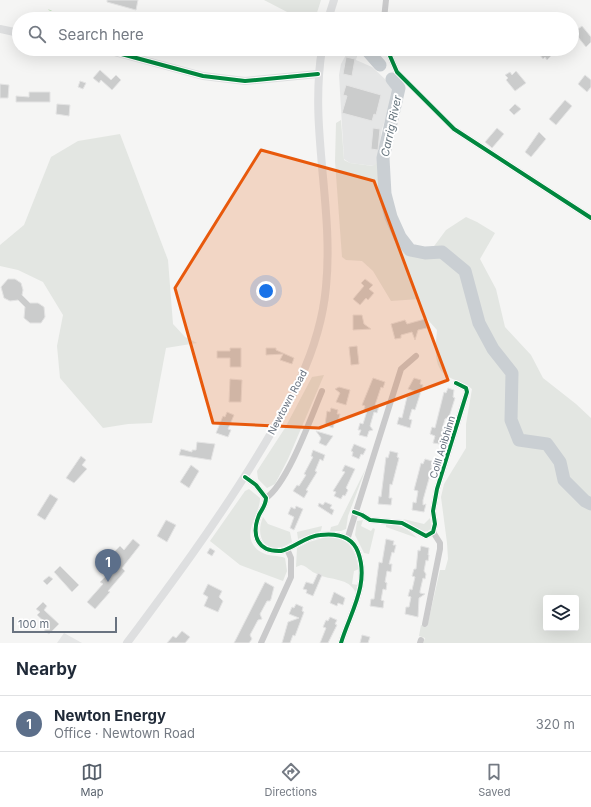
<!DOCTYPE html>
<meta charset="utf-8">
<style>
:root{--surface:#fff;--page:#f2f2f3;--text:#1f2937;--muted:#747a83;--line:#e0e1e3;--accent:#565f6a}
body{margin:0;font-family:Inter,sans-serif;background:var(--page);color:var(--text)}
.controls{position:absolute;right:12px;bottom:12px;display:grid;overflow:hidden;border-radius:4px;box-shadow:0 4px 16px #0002}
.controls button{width:36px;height:36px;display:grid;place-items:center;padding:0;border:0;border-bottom:1px solid var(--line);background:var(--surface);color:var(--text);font:20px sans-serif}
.scale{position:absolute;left:12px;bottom:10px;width:105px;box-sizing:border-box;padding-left:4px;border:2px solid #697380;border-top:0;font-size:11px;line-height:14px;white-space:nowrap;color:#697380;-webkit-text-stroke:3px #fff;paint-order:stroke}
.you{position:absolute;left:266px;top:291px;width:14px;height:14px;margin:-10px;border:3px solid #fff;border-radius:50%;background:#1a73e8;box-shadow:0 0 0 6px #1a73e833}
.badge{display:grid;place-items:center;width:26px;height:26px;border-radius:50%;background:var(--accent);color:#fff;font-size:13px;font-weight:700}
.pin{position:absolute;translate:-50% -33px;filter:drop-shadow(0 1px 2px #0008)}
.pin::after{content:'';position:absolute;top:21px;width:14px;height:12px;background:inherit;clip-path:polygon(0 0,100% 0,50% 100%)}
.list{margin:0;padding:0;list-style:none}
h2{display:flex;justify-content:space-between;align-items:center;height:52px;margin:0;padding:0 16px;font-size:17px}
h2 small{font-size:13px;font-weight:400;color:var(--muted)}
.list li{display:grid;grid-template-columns:26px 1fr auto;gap:12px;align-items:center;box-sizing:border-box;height:56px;padding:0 16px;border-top:1px solid var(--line)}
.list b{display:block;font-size:15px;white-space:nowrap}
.list p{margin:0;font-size:13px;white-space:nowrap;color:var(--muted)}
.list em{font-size:13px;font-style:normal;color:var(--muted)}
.icon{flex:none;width:22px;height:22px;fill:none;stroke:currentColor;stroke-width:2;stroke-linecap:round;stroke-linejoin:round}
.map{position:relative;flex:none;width:591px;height:643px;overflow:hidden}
.search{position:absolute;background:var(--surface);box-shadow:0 4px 16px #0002;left:12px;right:12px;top:12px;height:44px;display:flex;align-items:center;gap:10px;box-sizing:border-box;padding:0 14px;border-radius:22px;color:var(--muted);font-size:15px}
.sheet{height:108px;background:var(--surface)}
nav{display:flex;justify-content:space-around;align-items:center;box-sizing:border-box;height:56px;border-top:1px solid var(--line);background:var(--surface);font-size:11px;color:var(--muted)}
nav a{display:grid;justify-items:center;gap:2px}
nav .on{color:var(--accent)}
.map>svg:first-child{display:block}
</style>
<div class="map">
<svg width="591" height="643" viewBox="0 0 591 643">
<rect width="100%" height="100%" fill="#f5f5f4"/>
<g fill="#e5e6e6">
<polygon points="349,49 359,49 356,60 372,67 387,81 393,91 393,96 382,129 379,150 381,159 374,166 350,163 344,159 339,75 341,64"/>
<polygon points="64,633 82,643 57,643"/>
</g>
<g fill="#e3e6e2" fill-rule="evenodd">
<polygon points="264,0 321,0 315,19 290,19 291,14"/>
<path d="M341 120 344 160 350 163 373 166 383 158C385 192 388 222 410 250L429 253 446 230 466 217 477 222 495 233 480 259 496 289 505 327 531 355 543 378 576 404 591 418V643H423L425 638 419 636 421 625 427 627 440 570H445L448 559 447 543 441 497 444 484 466 448V424L472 389C465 382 455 381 447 376 432 367 436 344 437 330L420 311 419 299 391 301 373 271 362 261 346 260 342 257 335 161 336 123ZM546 598H576V628H546Z"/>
<polygon points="120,134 168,260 173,324 185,337 197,343 166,348 152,423 128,424 103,428 60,378 57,346 63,315 43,282 18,270 0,266 0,245 24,225 51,157 78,141"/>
<polygon points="324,375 288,459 275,484 267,488 258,479 257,471 285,428 312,377"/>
<polygon points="366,468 348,516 346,529 341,531 330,531 331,527 338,525"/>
<path d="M249 489 260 498C261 514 237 537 261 552 269 557 278 555 285 558L287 571 283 581 240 565 210 541 245 491Z"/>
<path d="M263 517 268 524 290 532 292 542C270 557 253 541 263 517Z"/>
<polygon points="430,518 432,528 428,531 423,532 403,519 424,524"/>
<polygon points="363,520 361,526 371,531 373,528 375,529 369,554 364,553 355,535 357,521"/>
<path d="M386 524C401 525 407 528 417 538L386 527Z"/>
<polygon points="322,526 321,531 298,539 297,532"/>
<path d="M326 537C350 538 354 547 359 569L354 571 352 584 358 585 356 593C349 577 331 581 317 574 311 572 307 566 301 565L296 567 297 548 309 542Z"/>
</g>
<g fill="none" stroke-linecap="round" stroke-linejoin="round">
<g stroke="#cacfd3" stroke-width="13">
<polyline points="366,49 380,65"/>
<polyline points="392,79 399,88 383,158 385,194 391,217 400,237 410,250 425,253 442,252 465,271 479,323 493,349 512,373 511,420 519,440 547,444 560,462 564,480 585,501 591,504"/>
</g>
</g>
<g fill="#cbcccc" stroke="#e4e4e4">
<polygon points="107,0 138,0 136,10 107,2"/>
<polygon points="58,13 74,17 74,19 56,19"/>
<polygon points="582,26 591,37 591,42 586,47 574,32"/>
<polygon points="353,49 359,49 357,56 351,54"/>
<polygon points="540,49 552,49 548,52 551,56 547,60 545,57 543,59 537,51"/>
<polygon points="346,57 355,59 352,76 343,74"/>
<polygon points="100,70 111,80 116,75 121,80 112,90 101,80 99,83 93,78"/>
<polygon points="516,71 526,83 515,91 506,80 508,78 505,75 510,72 512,75"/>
<polygon points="585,75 591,80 591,87 587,92 578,84"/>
<polygon points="80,81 86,83 83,89 78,87"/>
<polygon points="0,84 9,85 8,98 0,98"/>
<polygon points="346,85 381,95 376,115 374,114 372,121 342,113 347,96 343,95"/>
<polygon points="29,92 50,92 50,102 16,102 16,96 29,97"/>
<polygon points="565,100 572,106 556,125 549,119"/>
<polygon points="57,104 70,105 69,116 56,114"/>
<polygon points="515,104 521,109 514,115 509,110"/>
<polygon points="373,128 380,129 378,150 371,149"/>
<polygon points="497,128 504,134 492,148 485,142"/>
<polygon points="539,132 546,139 531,157 525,152"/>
<polygon points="8,279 15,279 21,283 23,290 22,295 30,303 38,303 44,307 45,317 41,323 30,323 24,318 25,307 18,300 10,301 4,298 1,287"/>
<polygon points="365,279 373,285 369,289 374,293 368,300 366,298 360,305 353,299 364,286 361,283"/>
<polygon points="353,315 362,315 364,324 371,329 353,330"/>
<polygon points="425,319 427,328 418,330 415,340 412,332 401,335 401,338 395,339 391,324 405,320 407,324"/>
<polygon points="357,346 359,364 351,365 349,347"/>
<polygon points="230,348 241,348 241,367 230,367 230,358 217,358 217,351 230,351"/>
<polygon points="266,348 276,348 276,350 294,358 292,364 280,360 283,354 266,355"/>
<polygon points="373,378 385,382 383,388 381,387 375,405 379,406 377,413 374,412 370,426 373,430 369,431 367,437 359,435 361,430 358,430 360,423 363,424 367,411 364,410 365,406 362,405"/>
<polygon points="414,378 421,380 420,384 423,385 415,410 412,409 409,419 412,420 410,428 397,424 399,417 402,418 407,397 417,392 408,389"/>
<polygon points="230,379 242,380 241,402 229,402"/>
<polygon points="339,387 350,390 346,405 336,402 340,393 335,389"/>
<polygon points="448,388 454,390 453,397 455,398 449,417 445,419 442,430 444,431 440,444 433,443 435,436 430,434 432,427 435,428 444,392 446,393"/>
<polygon points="331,408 338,410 337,414 340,414 338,422 335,421 333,428 325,425 327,411 330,412"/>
<polygon points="227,412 234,415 228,429 231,430 228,437 216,433 223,416 225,417"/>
<polygon points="316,431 333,436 326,446 319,443 321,438"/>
<polygon points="197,442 215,444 211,460 179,455 181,449 192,452 192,450 196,450"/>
<polygon points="354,444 366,449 363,455 361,454 359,459 352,456 353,452 351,451"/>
<polygon points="313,450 325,455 323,461 320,459 315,471 317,472 306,490 308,491 304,498 293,491 297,485 299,486 306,475 304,474 313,457 311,456"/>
<polygon points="390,451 398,453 397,457 399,458 392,485 390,484 389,498 392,498 391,505 378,504 379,496 381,497 386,457 388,458"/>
<polygon points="81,456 86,460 82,465 87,469 74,483 66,478"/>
<polygon points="425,459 432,461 431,468 432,468 423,500 423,505 426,504 424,512 412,510 413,502 416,503 418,491 414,490 419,471 421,463 423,464"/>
<polygon points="191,465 199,471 189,488 180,482"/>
<polygon points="345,465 355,469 346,488 348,490 345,496 343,495 341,499 334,496 336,492 333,491 345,472 342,471"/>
<polygon points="50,494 58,499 45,520 37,515"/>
<polygon points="325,502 332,505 330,508 334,510 332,515 318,506 319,503 323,505"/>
<polygon points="296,506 303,509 294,530 290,528 294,517 288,514 291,507 295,509"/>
<polygon points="166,520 176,525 167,542 157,536"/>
<polygon points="133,539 140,545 122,568 125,571 108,591 110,592 95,609 87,602 103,584 100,582 106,576 102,572 116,558 112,554 120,546 124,550"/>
<polygon points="386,539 394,541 393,545 396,545 394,553 392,552 389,564 392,564 391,572 387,571 385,582 387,583 386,590 383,589 381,600 384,601 383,608 370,606 371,599 374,599 379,562 382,563"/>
<polygon points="421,546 429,548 428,555 429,555 428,561 426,560 424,571 426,574 425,579 423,578 420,591 420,593 425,594 419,598 418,617 405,614 406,607 409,607 411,597 408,596 410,589 412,590 415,577 412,576 414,569 416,569 418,550 420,551"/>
<polygon points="210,548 215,551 212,556 207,553"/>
<polygon points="60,566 79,585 72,592 54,572"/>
<polygon points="318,573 322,575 313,596 306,593 307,590 303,589 306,582 313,584"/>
<polygon points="49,576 53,579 47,585 43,581"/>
<polygon points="265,582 274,587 271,599 270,601 267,601 260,614 262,619 258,620 250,635 252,639 249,643 234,643"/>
<polygon points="208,584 222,591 219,597 223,601 218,612 204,606 208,597 203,594"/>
<polygon points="334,592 345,598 343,605 338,603 337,606 330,603"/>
<polygon points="43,602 47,606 44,610 59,624 49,634 44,630 48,625 37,615 40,612 36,609"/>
<polygon points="296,604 303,607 302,611 304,612 295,636 293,635 290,643 282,643 288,622 299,618 289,614 292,607 294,608"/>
<polygon points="330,617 337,620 335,624 337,625 328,643 320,643 326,628 323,627 326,620 328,621"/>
<polygon points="182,631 190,637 185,643 167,643 173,636 176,638"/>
<polygon points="362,635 370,637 368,643 360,643"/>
</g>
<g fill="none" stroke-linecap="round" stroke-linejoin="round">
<g stroke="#cacacb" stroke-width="6">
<polyline points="384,19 386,0"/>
<polyline points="387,49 397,72 454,129 591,218"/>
<path d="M245 477 256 485 266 498C266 505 262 509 259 515 251 535 257 552 281 551 294 548 306 536 320 535 337 533 352 536 358 552 370 584 350 613 341 643"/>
<path d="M266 498C288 483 311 417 322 391"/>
<polyline points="354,512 362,515 370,520 402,523 426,536 433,532 435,524 433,511 437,489 467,392 466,388 456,383"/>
<polyline points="348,537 401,369 416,356"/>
<polyline points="425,624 440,549 440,543 433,532"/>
<polyline points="261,643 291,577 291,558 287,549"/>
<polyline points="420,643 421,640"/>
</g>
<g stroke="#dedfe0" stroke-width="8">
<polyline points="328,19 334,0"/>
<polyline points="0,29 19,33"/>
<polyline points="103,49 203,76 245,81 318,74"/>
<path d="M127 643C171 584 214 526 253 463 287 408 320 353 326 287 334 207 309 128 322 49"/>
</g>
<polyline stroke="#58b947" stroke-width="3" stroke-dasharray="6 3" stroke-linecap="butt" points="48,19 50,10"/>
<g stroke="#fff" stroke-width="6">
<g id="cycleway">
<polyline points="103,49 203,76 245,81 318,74"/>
<polyline points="387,49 397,72 454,129 591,218"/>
<path d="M245 477 256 485 266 498C266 505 262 509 259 515 251 535 257 552 281 551 294 548 306 536 320 535 337 533 352 536 358 552 370 584 350 613 341 643"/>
<polyline points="354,512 362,515 370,520 402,523 426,536 433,532 435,524 433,511 437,489 467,392 466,388 456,383"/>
</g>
</g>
<use href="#cycleway" stroke="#00873e" stroke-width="4"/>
</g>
<path fill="#e8590c" fill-opacity="0.2" stroke="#e8590c" stroke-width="3" stroke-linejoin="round" d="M261 150 374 181 448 380 319 428 213 423 175 288Z"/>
<g text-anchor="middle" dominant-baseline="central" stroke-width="4" stroke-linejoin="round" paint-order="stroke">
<g font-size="10" fill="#697380" stroke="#fff">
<text transform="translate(287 402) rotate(-62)">Newtown Road</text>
<text transform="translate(442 447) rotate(-73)">Coill Aoibhinn</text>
</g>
<g font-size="11" font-style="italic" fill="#64737c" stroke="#fff">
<text transform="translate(391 126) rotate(-78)">Carrig River</text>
</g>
</g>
</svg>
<div class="controls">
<button><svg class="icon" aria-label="layers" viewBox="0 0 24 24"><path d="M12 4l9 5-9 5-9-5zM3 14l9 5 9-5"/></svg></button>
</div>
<div class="scale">100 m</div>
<div class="you"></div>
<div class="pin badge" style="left:108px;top:582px;background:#5c6f8a">1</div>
<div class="search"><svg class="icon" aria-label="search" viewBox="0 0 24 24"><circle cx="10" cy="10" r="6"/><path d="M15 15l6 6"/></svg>Search here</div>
</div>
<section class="sheet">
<h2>Nearby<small></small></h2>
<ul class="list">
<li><span class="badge" style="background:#5c6f8a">1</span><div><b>Newton Energy</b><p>Office · Newtown Road</p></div><em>320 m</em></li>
</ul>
</section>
<nav>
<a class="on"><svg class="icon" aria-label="map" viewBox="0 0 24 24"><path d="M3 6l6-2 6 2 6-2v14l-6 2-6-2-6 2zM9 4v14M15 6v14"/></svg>Map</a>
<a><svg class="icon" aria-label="directions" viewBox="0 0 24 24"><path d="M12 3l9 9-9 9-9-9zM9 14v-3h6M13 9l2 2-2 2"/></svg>Directions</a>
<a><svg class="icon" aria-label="saved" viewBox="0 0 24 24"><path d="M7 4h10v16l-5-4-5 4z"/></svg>Saved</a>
</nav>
